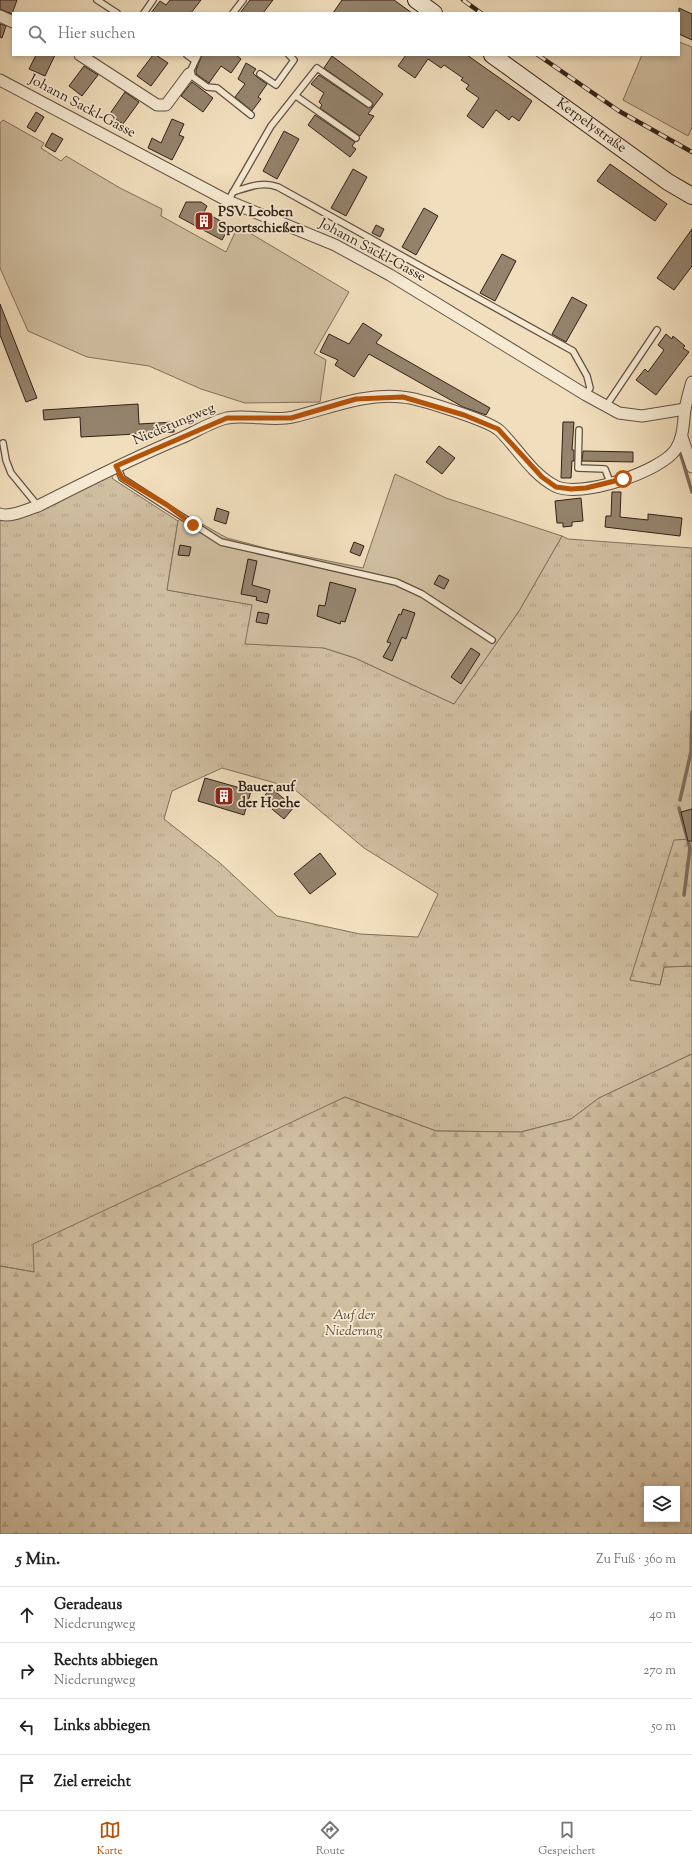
<!DOCTYPE html>
<html lang="de">
<meta charset="utf-8">
<style>
:root{--surface:#fff;--page:#f2f2f2;--text:#222;--muted:#767676;--line:#e0e0e0;--accent:#b45309}
body{margin:0;font-family:"Sorts Mill Goudy",serif;background:var(--page);color:var(--text)}
.controls{position:absolute;right:12px;bottom:12px;display:grid;overflow:hidden;border-radius:0px;box-shadow:0 2px 6px #0003}
.controls button{width:36px;height:36px;display:grid;place-items:center;padding:0;border:0;border-bottom:1px solid var(--line);background:var(--surface);color:var(--text);font:20px sans-serif}
.stop{position:absolute;width:12px;height:12px;margin:-9px;border:3px solid #b45309;border-radius:50%;background:#fff}
.stop.end{background:#b45309;border-color:#fff;box-shadow:0 1px 4px #0008}
.list{margin:0;padding:0;list-style:none}
h2{display:flex;justify-content:space-between;align-items:center;height:52px;margin:0;padding:0 16px;font-size:17px}
h2 small{font-size:13px;font-weight:400;color:var(--muted)}
.list li{display:grid;grid-template-columns:26px 1fr auto;gap:12px;align-items:center;box-sizing:border-box;height:56px;padding:0 16px;border-top:1px solid var(--line)}
.list b{display:block;font-size:15px;white-space:nowrap}
.list p{margin:0;font-size:13px;white-space:nowrap;color:var(--muted)}
.list em{font-size:13px;font-style:normal;color:var(--muted)}
.icon{flex:none;width:22px;height:22px;fill:none;stroke:currentColor;stroke-width:2;stroke-linecap:round;stroke-linejoin:round}
.map{position:relative;flex:none;width:692px;height:1534px;overflow:hidden}
.search{position:absolute;background:var(--surface);box-shadow:0 2px 6px #0003;left:12px;right:12px;top:12px;height:44px;display:flex;align-items:center;gap:10px;box-sizing:border-box;padding:0 14px;border-radius:0px;color:var(--muted);font-size:15px}
.sheet{height:276px;background:var(--surface)}
nav{display:flex;justify-content:space-around;align-items:center;box-sizing:border-box;height:56px;border-top:1px solid var(--line);background:var(--surface);font-size:11px;color:var(--muted)}
nav a{display:grid;justify-items:center;gap:2px}
nav .on{color:var(--accent)}
.map>svg:first-child{display:block}
</style>
<div class="map">
<svg width="692" height="1534" viewBox="0 0 692 1534">
<defs>
<pattern id="grass-tufts" width="24" height="20" patternUnits="userSpaceOnUse"><rect width="24" height="20" fill="#d0bea0"/><path d="M3 7l-1-3M5 7V3M7 7l1-3M15 17l-1-3M17 17v-4M19 17l1-3" fill="none" stroke="#b3a389"/></pattern>
<pattern id="forest-firs" width="22" height="20" patternUnits="userSpaceOnUse"><rect width="22" height="20" fill="#d0bea0"/><path d="M5 1l3.5 6h-7zM16 11l3.5 6h-7z" fill="#b3a389"/></pattern>
</defs>
<rect width="100%" height="100%" fill="#f1debc"/>
<filter id="stains"><feTurbulence type="fractalNoise" baseFrequency=".005" numOctaves="4"/><feColorMatrix values="0 0 0 0 .2 0 0 0 0 .09 0 0 0 0 .02 0 0 0 .5 -.17"/></filter>
<radialGradient id="worn" r=".72"><stop offset=".6" stop-color="#630" stop-opacity="0"/><stop offset="1" stop-color="#630" stop-opacity=".3"/></radialGradient>
<path fill="url(#grass-tufts)" stroke="#80705c" fill-rule="evenodd" d="M109 469 113 479 178 521 167 590 253 605 314 646 324 648 355 658 454 704 519 611 562 536 568 539 692 548V839L630 980 660 985 664 967 692 966V1054L599 1098 571 1119 521 1132 436 1131 345 1097 34 1272 0 1266V514L4 515ZM222 768 293 788 364 848 438 894 418 937 360 934 277 916 220 863 164 819 172 791Z"/>
<g fill="url(#forest-firs)" stroke="#80705c" fill-rule="evenodd">
<polygon points="692,839 692,966 664,967 660,985 630,980 674,840"/>
<path d="M692 1054V1534H0V1266L34 1272 33 1244 345 1097 436 1131 521 1132 571 1119 599 1098ZM647 1489H677V1519H647Z"/>
</g>
<g fill="#d0bea0" stroke="#80705c">
<polygon points="679,42 692,47 692,127 688,136 623,100 642,55 679,55"/>
<polygon points="3,120 44,143 41,148 61,161 66,156 120,188 162,209 161,216 226,252 238,226 349,292 314,353 326,360 320,402 245,403 201,389 149,366 87,357 28,331 0,268 0,123"/>
<polygon points="395,474 446,498 562,536 519,611 454,704 355,658 324,648 245,644 252,605 167,590 178,521 184,514 227,538 269,549 363,568"/>
</g>
<g fill="none" stroke-linecap="round" stroke-linejoin="round">
<g stroke="#7d6c59" stroke-width="3.5">
<polyline points="680,452 692,492"/>
<polyline points="680,800 691,752 692,712"/>
<polyline points="679,808 690,848 684,895"/>
</g>
</g>
<g fill="#95836d" stroke="#312118">
<polygon points="0,0 17,0 12,14 0,9"/>
<polygon points="170,0 201,0 191,13 151,13 160,1 166,5"/>
<polygon points="250,0 273,0 263,13 240,13"/>
<polygon points="342,0 394,0 412,13 333,13"/>
<polygon points="679,8 692,14 692,40 679,34"/>
<polygon points="0,24 6,26 2,38 0,37"/>
<polygon points="36,55 55,55 45,76 29,69"/>
<polygon points="153,55 156,55 168,63 151,86 137,76"/>
<polygon points="202,55 236,55 241,59 231,73 221,66 209,83 196,74 196,70"/>
<polygon points="406,55 467,55 532,101 519,121 512,116 509,120 496,110 483,128 467,116 479,98 466,89 469,85 461,80 463,78 444,65 441,68 428,59 415,78 398,66"/>
<polygon points="332,56 383,94 368,114 374,116 360,136 320,108 322,105 319,102 324,93 311,84 319,75 367,107 372,107 373,104 371,101 324,68"/>
<polygon points="246,63 256,69 253,73 257,77 267,84 258,97 261,99 252,111 235,97 245,84 238,79"/>
<polygon points="84,66 98,75 82,96 69,86"/>
<polygon points="192,82 213,98 203,112 181,96"/>
<polygon points="125,92 139,102 123,124 109,115"/>
<polygon points="36,112 44,117 35,132 27,127"/>
<polygon points="315,115 355,142 352,146 356,149 350,157 308,125"/>
<polygon points="172,119 184,124 179,135 184,137 172,160 148,148 152,138 161,143"/>
<polygon points="284,131 299,139 277,179 263,171"/>
<polygon points="52,133 63,139 55,152 45,146"/>
<polygon points="610,164 667,204 655,221 597,181"/>
<polygon points="353,169 367,177 346,216 331,208"/>
<polygon points="186,202 201,202 207,206 204,212 230,226 222,240 179,217"/>
<polygon points="424,208 438,216 416,255 402,247"/>
<polygon points="376,225 384,229 380,237 372,233"/>
<polygon points="692,229 692,266 674,290 657,278"/>
<polygon points="502,254 516,261 495,301 480,293"/>
<polygon points="572,297 587,305 566,342 552,334"/>
<polygon points="0,304 37,398 26,402 0,335"/>
<polygon points="363,323 382,335 376,343 490,408 486,415 463,407 369,354 354,377 335,365 338,360 320,352 329,334 349,344"/>
<polygon points="666,334 672,339 673,336 685,346 683,348 689,352 656,395 636,380 645,369 648,372 664,350 658,345"/>
<polygon points="138,404 139,424 174,422 174,432 81,437 80,417 44,420 43,410"/>
<polygon points="563,422 574,422 572,450 574,450 574,461 572,461 571,478 561,478"/>
<polygon points="439,446 455,458 442,474 426,462"/>
<polygon points="583,451 633,452 633,462 582,461"/>
<polygon points="612,492 621,492 620,517 648,520 648,514 682,518 680,536 605,527 606,516 611,516"/>
<polygon points="581,498 583,521 572,522 572,526 563,527 563,523 557,523 555,501"/>
<polygon points="217,508 229,512 226,524 214,520"/>
<polygon points="354,542 364,546 360,556 350,552"/>
<polygon points="180,545 191,547 189,556 178,555"/>
<polygon points="248,559 257,561 252,585 270,590 267,603 256,600 257,597 241,594"/>
<polygon points="439,575 449,580 444,589 434,584"/>
<polygon points="330,582 356,589 345,622 341,621 340,624 317,616 319,605 325,606"/>
<polygon points="403,609 415,613 406,639 402,637 392,661 383,657 391,643 387,642 399,614 401,615"/>
<polygon points="258,612 269,614 267,624 256,622"/>
<polygon points="471,648 480,654 461,684 451,677"/>
<polygon points="205,778 251,791 244,815 198,801"/>
<polygon points="271,788 294,807 284,819 261,800"/>
<polygon points="692,809 692,841 688,841 681,812"/>
<polygon points="320,853 336,874 310,894 294,874"/>
</g>
<g fill="none" stroke-linecap="round" stroke-linejoin="round">
<g stroke="#615041" stroke-width="8">
<g id="service">
<polyline points="97,0 117,13"/>
<polyline points="144,13 153,0"/>
<polyline points="233,13 243,0"/>
<polyline points="187,55 194,60"/>
<polyline points="198,55 189,74 207,87 217,88 251,115"/>
<polyline points="260,74 276,85 294,60 289,55"/>
<polyline points="296,96 356,138"/>
<path d="M233 192C249 187 262 181 278 187L573 351 587 376 590 388 586 395"/>
<polyline points="228,201 271,126 317,68 369,104"/>
<polyline points="606,406 657,330"/>
<polyline points="579,430 578,468 605,469 610,482"/>
<polyline points="3,443 6,460 11,473 38,506"/>
<polyline points="117,466 122,478 221,542 396,582 422,594 492,640"/>
</g>
</g>
<g stroke="#615041" stroke-width="13">
<g id="minor">
<polyline points="0,16 13,22"/>
<polyline points="80,55 157,105 166,105 189,74"/>
<polyline points="0,80 228,201 335,245 390,275 586,395 619,413 642,416 685,409"/>
<polyline points="682,437 692,467"/>
<path d="M0 514C11 518 28 509 38 506 86 482 132 458 181 438 195 432 213 421 227 418 249 414 272 422 293 417 331 408 362 393 402 397 418 398 490 421 500 431 518 449 532 474 555 486 579 499 661 472 676 449 684 436 683 423 685 409 687 400 689 391 692 382"/>
</g>
</g>
<g stroke="#312118" stroke-width="18">
<g id="secondary">
<polyline points="416,0 434,13"/>
<path id="s1" d="M492 55 668 182 692 196"/>
</g>
</g>
<use href="#service" stroke="#f6ead3" stroke-width="5.5"/>
<use href="#minor" stroke="#f6ead3" stroke-width="11"/>
<use href="#secondary" stroke="#f6ead3" stroke-width="16"/>
<g stroke="#312118" stroke-width="4.5">
<g id="rail">
<polyline points="463,0 481,13"/>
<polyline points="538,55 619,111 692,152"/>
</g>
</g>
<use href="#rail" stroke="#f6ead3" stroke-width="3" stroke-dasharray="9" stroke-linecap="butt"/>
</g>
<g fill="none" stroke-linecap="round" stroke-linejoin="round">
<polyline stroke="#b45309" stroke-width="5" points="193,525 167,505 122,478 116,466 227,418 291,418 356,399 403,397 464,415 498,429 542,477 556,487 571,489 586,488 623,479"/>
</g>
<defs>
<g id="building-square" transform="scale(1)"><rect x="-9" y="-9" width="18" height="18" rx="4" fill="#8f2418" stroke="#f6ead3"/><path d="M-4-6H4V6H1V3H-1V6H-4ZM-2.5-4.3h1.7v1.8h-1.7ZM.8-4.3h1.7v1.8H.8ZM-2.5-1h1.7V.8h-1.7ZM.8-1h1.7V.8H.8Z" fill="#fff"/></g>
</defs>
<g fill-rule="evenodd">
<use href="#building-square" x="204" y="221"/>
<use href="#building-square" x="224" y="796"/>
</g>
<g text-anchor="middle" dominant-baseline="central" stroke-width="3.5" stroke-linejoin="round" paint-order="stroke">
<g font-size="14" fill="#312118" stroke="#f6ead3">
<text transform="translate(82 107) rotate(28)">Johann Sackl-Gasse</text>
<text stroke="none"><textPath href="#s1" startOffset="122">Kerpelystraße</textPath></text>
<text transform="translate(372 251) rotate(28)">Johann Sackl-Gasse</text>
<text transform="translate(174 425) rotate(-23)">Niederungweg</text>
</g>
<g font-size="14" font-weight="bold" fill="#312118" stroke="#f6ead3" text-anchor="start">
<text x="218" y="213">PSV Leoben<tspan x="218" dy="16">Sportschießen</tspan></text>
<text x="238" y="788">Bauer auf<tspan x="238" dy="16">der Hoehe</tspan></text>
</g>
<g font-size="14" font-style="italic" fill="#59483a" stroke="#f6ead3">
<text x="354" y="1316">Auf der<tspan x="354" dy="16">Niederung</tspan></text>
</g>
</g>
<rect width="100%" height="100%" filter="url(#stains)"/>
<rect width="100%" height="100%" fill="url(#worn)"/>
</svg>
<div class="controls">
<button><svg class="icon" aria-label="layers" viewBox="0 0 24 24"><path d="M12 4l9 5-9 5-9-5zM3 14l9 5 9-5"/></svg></button>
</div>
<div class="stop" style="left:623px;top:479px"></div>
<div class="stop end" style="left:193px;top:525px"></div>
<div class="search"><svg class="icon" aria-label="search" viewBox="0 0 24 24"><circle cx="10" cy="10" r="6"/><path d="M15 15l6 6"/></svg>Hier suchen</div>
</div>
<section class="sheet">
<h2>5 Min.<small>Zu Fuß · 360 m</small></h2>
<ul class="list">
<li><svg class="icon" aria-label="ahead" viewBox="0 0 24 24"><path d="M12 20V5M6 11l6-6 6 6"/></svg><div><b>Geradeaus</b><p>Niederungweg</p></div><em>40 m</em></li>
<li><svg class="icon" aria-label="right" viewBox="0 0 24 24"><path d="M7 20v-9h11M14 6l5 5-5 5"/></svg><div><b>Rechts abbiegen</b><p>Niederungweg</p></div><em>270 m</em></li>
<li><svg class="icon" aria-label="left" viewBox="0 0 24 24"><path d="M17 20v-9H6M10 6l-5 5 5 5"/></svg><div><b>Links abbiegen</b></div><em>50 m</em></li>
<li><svg class="icon" aria-label="arrive" viewBox="0 0 24 24"><path d="M6 21V4h12l-3 4 3 4H6"/></svg><div><b>Ziel erreicht</b></div></li>
</ul>
</section>
<nav>
<a class="on"><svg class="icon" aria-label="map" viewBox="0 0 24 24"><path d="M3 6l6-2 6 2 6-2v14l-6 2-6-2-6 2zM9 4v14M15 6v14"/></svg>Karte</a>
<a><svg class="icon" aria-label="directions" viewBox="0 0 24 24"><path d="M12 3l9 9-9 9-9-9zM9 14v-3h6M13 9l2 2-2 2"/></svg>Route</a>
<a><svg class="icon" aria-label="saved" viewBox="0 0 24 24"><path d="M7 4h10v16l-5-4-5 4z"/></svg>Gespeichert</a>
</nav>
